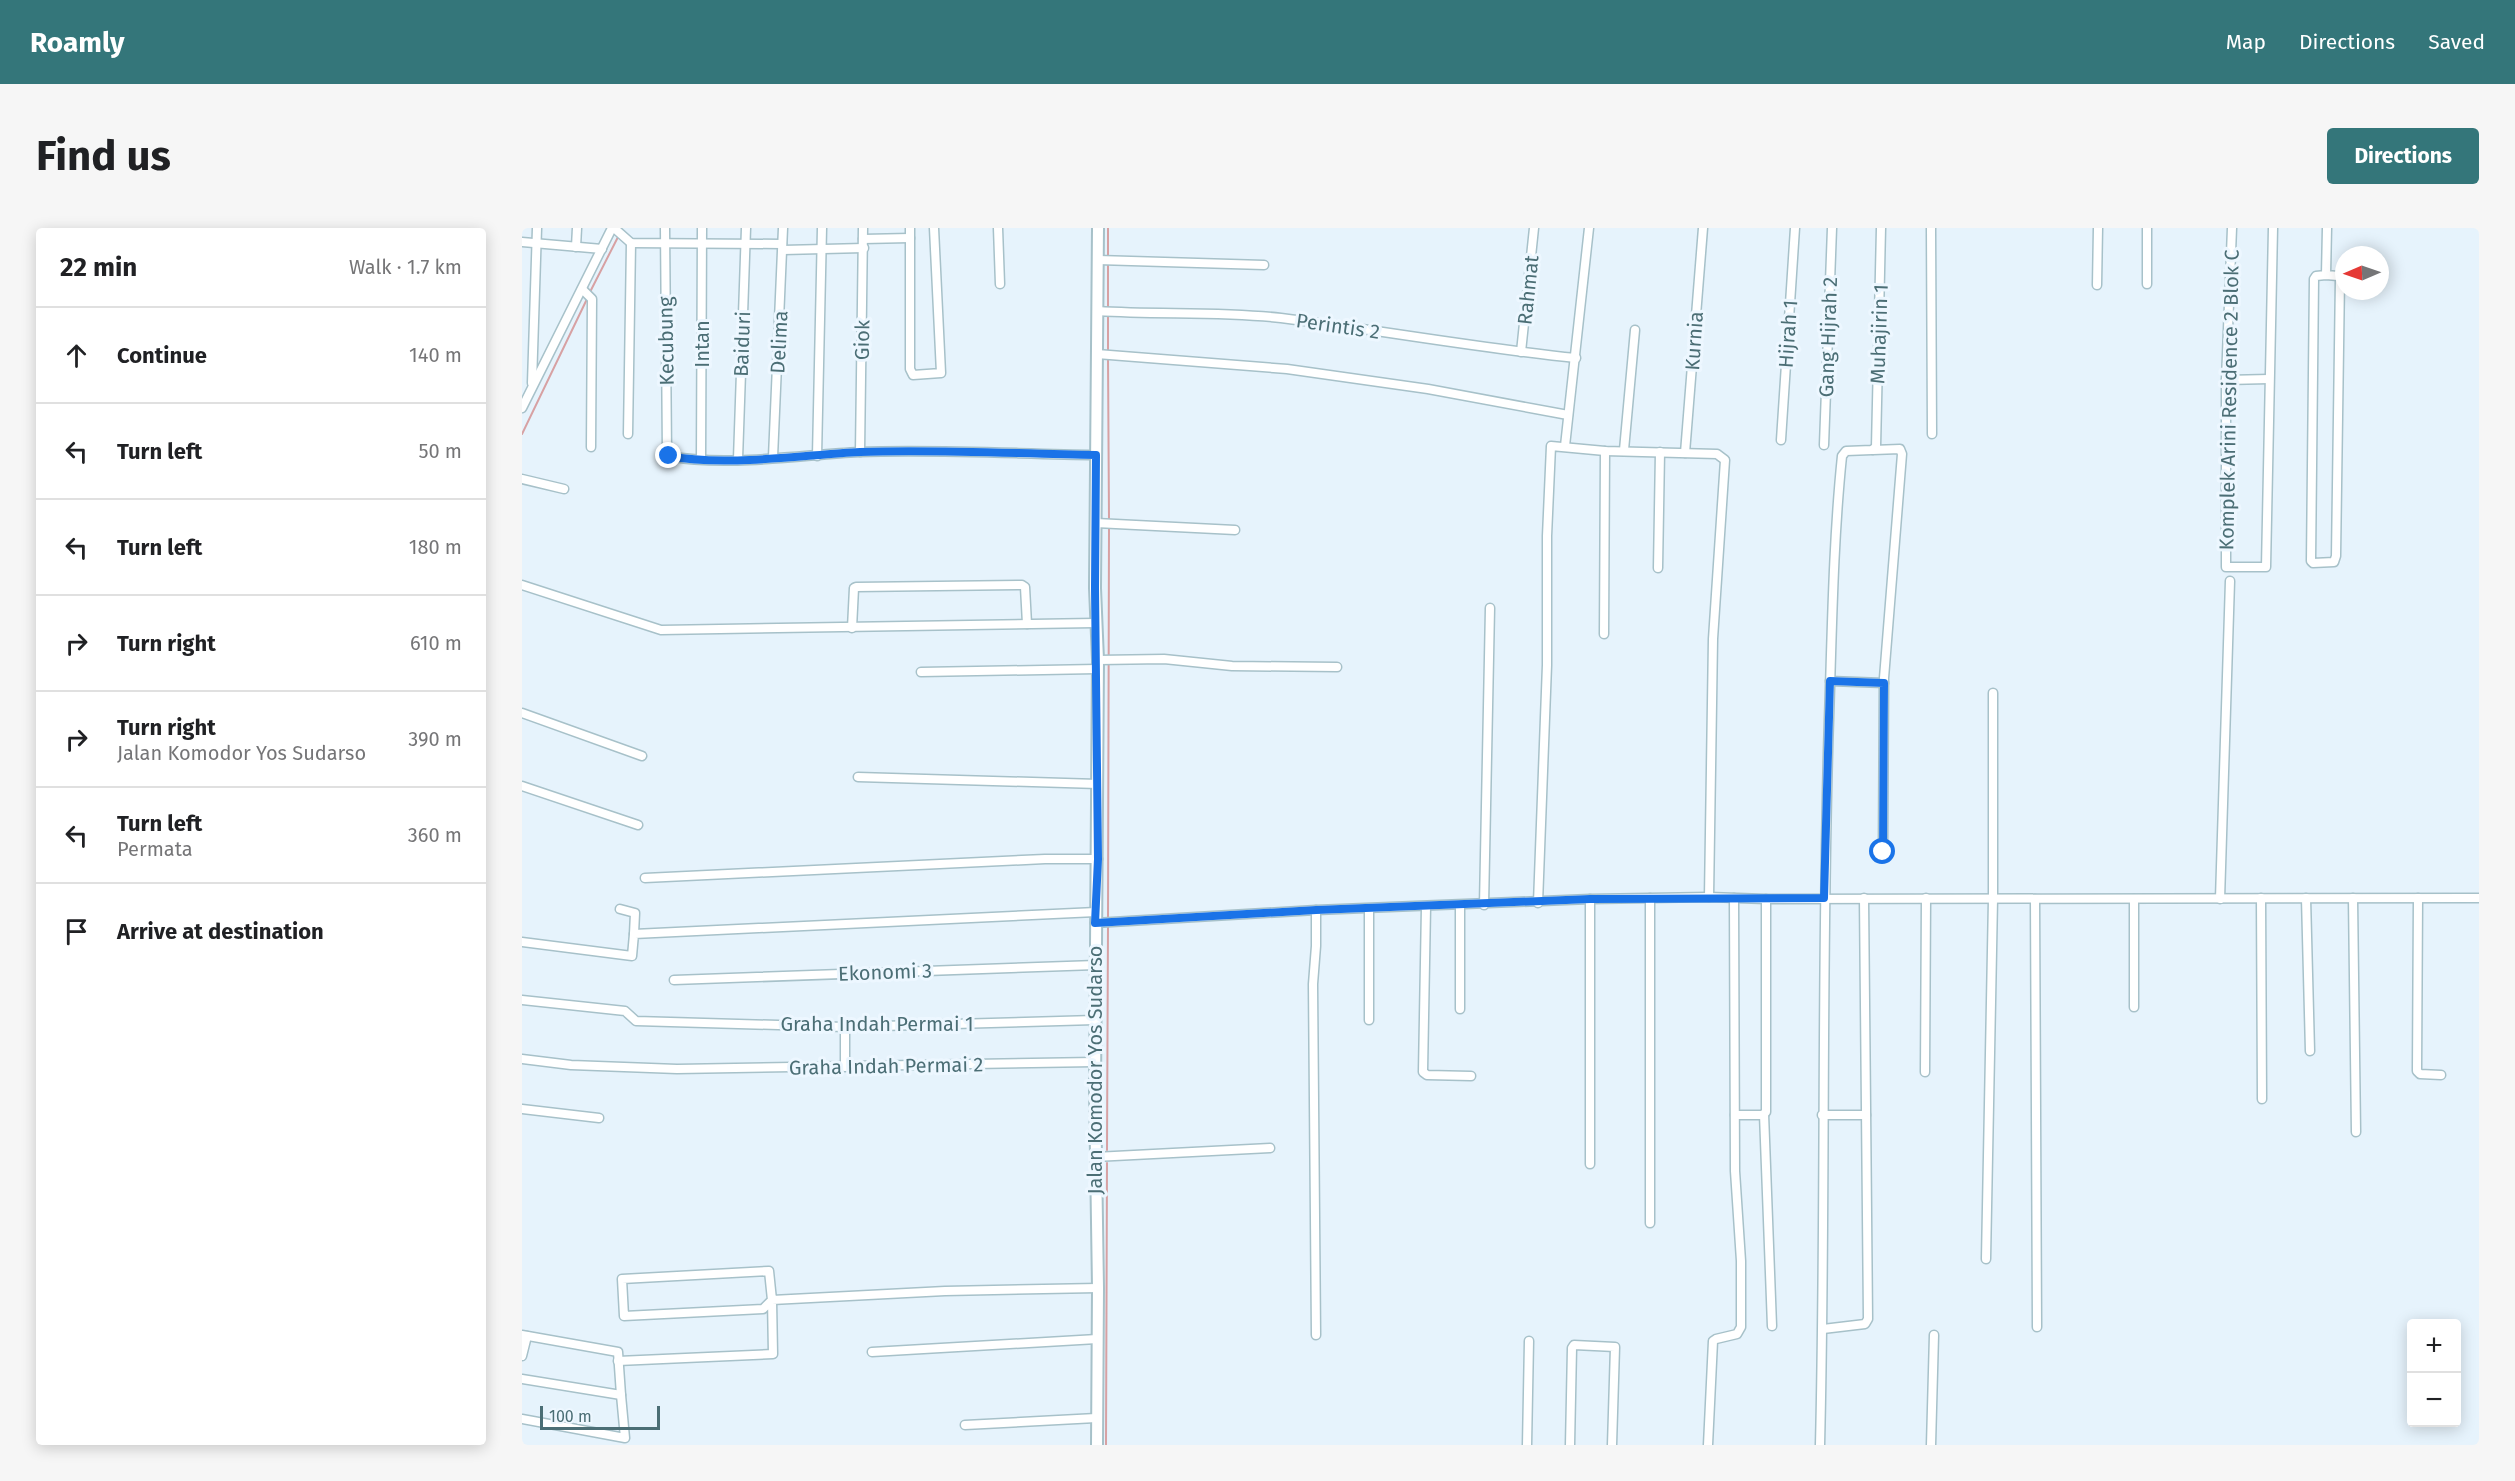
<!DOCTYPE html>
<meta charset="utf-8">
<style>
:root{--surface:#fff;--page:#f6f6f6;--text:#202124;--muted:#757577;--line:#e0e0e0;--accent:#34767a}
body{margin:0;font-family:"Fira Sans",sans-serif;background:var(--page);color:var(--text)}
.controls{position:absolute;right:18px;bottom:18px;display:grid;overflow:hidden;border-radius:6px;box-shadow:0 3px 15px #0003}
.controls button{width:54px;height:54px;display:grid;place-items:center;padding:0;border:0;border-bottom:2px solid var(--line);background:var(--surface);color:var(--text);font:30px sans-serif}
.compass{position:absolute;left:1813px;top:18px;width:54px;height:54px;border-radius:50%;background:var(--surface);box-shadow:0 3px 15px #0003;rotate:268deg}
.scale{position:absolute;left:18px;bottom:15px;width:120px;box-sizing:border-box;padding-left:6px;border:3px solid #4b6e75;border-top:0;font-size:16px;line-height:21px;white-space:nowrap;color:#4b6e75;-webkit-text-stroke:4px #edf7ff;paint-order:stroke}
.stop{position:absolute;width:18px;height:18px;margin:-14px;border:4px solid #1a73e8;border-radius:50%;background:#fff}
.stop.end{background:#1a73e8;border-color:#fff;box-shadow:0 2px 6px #0008}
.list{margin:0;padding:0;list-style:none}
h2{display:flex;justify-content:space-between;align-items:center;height:78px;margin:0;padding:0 24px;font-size:26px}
h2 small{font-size:20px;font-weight:400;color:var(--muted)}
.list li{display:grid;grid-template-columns:39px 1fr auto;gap:18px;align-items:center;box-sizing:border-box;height:96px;padding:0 24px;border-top:2px solid var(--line)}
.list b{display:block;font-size:22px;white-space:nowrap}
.list p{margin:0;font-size:20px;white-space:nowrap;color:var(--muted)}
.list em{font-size:20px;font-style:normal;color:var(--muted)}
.icon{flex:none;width:33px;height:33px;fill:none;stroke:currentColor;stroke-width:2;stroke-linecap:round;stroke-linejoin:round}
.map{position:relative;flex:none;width:1957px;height:1217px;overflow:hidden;border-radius:6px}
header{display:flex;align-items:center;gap:36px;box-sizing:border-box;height:84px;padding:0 30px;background:var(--accent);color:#fff}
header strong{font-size:28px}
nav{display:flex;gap:33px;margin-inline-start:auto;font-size:21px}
.intro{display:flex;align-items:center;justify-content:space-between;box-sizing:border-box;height:144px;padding:0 36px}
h1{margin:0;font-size:42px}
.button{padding:15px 27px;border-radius:6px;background:var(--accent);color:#fff;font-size:21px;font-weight:700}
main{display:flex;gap:36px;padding:0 36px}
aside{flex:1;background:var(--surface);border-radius:6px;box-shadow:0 3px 15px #0003}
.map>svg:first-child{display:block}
</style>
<header>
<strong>Roamly</strong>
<nav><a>Map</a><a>Directions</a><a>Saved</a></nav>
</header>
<div class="intro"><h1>Find us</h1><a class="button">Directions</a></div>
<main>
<aside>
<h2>22 min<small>Walk · 1.7 km</small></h2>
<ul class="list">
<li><svg class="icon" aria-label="ahead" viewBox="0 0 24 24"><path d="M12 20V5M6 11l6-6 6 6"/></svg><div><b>Continue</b></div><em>140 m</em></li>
<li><svg class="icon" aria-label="left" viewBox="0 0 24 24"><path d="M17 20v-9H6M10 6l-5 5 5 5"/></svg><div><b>Turn left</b></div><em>50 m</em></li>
<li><svg class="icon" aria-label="left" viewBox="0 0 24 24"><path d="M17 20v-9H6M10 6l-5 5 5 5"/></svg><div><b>Turn left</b></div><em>180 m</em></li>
<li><svg class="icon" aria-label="right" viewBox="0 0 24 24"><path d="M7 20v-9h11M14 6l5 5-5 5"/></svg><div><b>Turn right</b></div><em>610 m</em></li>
<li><svg class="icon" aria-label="right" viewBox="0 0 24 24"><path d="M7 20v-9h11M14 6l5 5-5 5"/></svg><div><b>Turn right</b><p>Jalan Komodor Yos Sudarso</p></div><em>390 m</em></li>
<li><svg class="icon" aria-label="left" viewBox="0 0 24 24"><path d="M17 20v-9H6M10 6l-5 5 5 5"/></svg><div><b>Turn left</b><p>Permata</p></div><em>360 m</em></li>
<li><svg class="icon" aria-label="arrive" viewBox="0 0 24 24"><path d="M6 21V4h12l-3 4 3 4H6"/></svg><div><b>Arrive at destination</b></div></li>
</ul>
</aside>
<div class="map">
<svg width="1957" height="1217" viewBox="0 0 1957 1217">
<rect width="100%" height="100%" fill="#e6f3fc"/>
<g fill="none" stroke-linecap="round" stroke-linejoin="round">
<g stroke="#d7a1a3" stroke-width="2">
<polyline points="586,0 586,124"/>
<polyline points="67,66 97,7"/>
<polyline points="586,130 587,292"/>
<polyline points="0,206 65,71"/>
<polyline points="586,691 587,298"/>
<polyline points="585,922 586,697"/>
<polyline points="584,1217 585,935"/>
</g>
<g stroke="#a7c1c9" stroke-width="11">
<g id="minor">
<polyline points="92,0 109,15 260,16"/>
<path d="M143 0 145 226 147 228C203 239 279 227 337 224 415 221 497 226 574 227"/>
<polyline points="388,0 388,141 391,147 419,145 412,0"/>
<polyline points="476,0 478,56"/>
<polyline points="1409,0 1410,206"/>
<polyline points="1710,0 1704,152 1704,339 1744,339 1751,0"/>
<polyline points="341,11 388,10"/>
<polyline points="0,14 80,21"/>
<polyline points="54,19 55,0"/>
<polyline points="261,22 342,20"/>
<polyline points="576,32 742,37"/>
<polyline points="1804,47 1816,48 1818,50 1814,328 1812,334 1791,335 1789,333 1792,51 1794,48 1804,47 1805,0"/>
<polyline points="1625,56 1625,0"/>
<polyline points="1575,57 1576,0"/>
<polyline points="60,61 70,71 69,219"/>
<path d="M576 83C637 87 698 83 759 90 858 102 955 120 1054 130"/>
<polyline points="999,124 1012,0"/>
<polyline points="575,126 765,141 906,161 1046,187"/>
<polyline points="1704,152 1747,151"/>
<polyline points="10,155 15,0"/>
<polyline points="0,180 90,0"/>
<polyline points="106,206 109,15"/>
<polyline points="1259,212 1273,0"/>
<polyline points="1302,217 1310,0"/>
<polyline points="1043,218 1067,0"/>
<polyline points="1102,222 1113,102"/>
<polyline points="1351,222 1378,221 1380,226 1362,450 1361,624"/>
<polyline points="338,224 341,0"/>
<polyline points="1163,225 1181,0"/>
<polyline points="295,228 300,0"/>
<polyline points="251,229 261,0"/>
<polyline points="179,231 180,0"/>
<polyline points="216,231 224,0"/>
<polyline points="0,251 42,261"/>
<polyline points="574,295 713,302"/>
<polyline points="1136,340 1138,224"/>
<polyline points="0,357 139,402 573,395"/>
<polyline points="330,400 332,360 334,359 500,357 503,359 505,396"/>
<polyline points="1082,406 1083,223"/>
<polyline points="576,432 642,431 710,438 815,439"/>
<polyline points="399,444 575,441"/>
<polyline points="1308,453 1362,455"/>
<polyline points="0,485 120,528"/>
<polyline points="336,549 576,556"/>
<polyline points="0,558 116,597"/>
<polyline points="123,650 523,631 576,631"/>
<polyline points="1739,670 1740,871"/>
<polyline points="1784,670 1788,823"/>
<polyline points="1831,670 1834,904"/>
<polyline points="1896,670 1895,843 1898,846 1919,847"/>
<polyline points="1513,671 1515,1099"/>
<polyline points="1612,671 1612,779"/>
<polyline points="1698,671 1708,353"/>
<polyline points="1016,675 1025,437 1025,308 1029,218 1083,223 1195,226 1203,232 1191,411 1187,669"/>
<polyline points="962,677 968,380"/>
<polyline points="938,678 938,781"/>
<polyline points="904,679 901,844 905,847 949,848"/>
<polyline points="98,681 113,685 112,706"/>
<polyline points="847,681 847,792"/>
<polyline points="573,695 794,682 1068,671 1187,669 1244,671 1957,670"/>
<polyline points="0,714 110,728 112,706 574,684"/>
<polyline points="152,752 574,737"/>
<polyline points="0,772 103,783 114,793 323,799 573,792"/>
<polyline points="323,799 323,839"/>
<polyline points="0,831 49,837 155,841 573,834"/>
<polyline points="1403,844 1404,670"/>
<polyline points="0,881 77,890"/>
<polyline points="1242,886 1250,1098"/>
<polyline points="1213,887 1241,887 1244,884 1244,671"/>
<polyline points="1300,887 1344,887"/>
<polyline points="573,929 748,920"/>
<polyline points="1068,936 1068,671"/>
<polyline points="1128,995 1128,670"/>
<polyline points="1464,1031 1471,671 1471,465"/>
<polyline points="1301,1101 1343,1096 1346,1091 1342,670"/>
<polyline points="0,1107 96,1124 99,1167 0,1151"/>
<polyline points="794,1107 791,756 794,718 794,682"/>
<polyline points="350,1124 575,1111"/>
<polyline points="0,1128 5,1108"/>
<polyline points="96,1133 251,1126 250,1072 247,1043 100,1051 102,1088 241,1081 250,1072 423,1063 576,1060"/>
<polyline points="0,1191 103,1210 99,1167"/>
<polyline points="443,1197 574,1190"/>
<polyline points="1005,1217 1007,1113"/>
<polyline points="1048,1217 1050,1120 1052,1117 1093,1119 1090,1217"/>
<polyline points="1186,1217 1191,1113 1194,1111 1215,1106 1219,1099 1219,1033 1213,943 1212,670"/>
<path d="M1298 1217C1304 975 1299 733 1307 491 1310 404 1311 315 1320 228L1324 223 1350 222 1354 219 1359 0"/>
<polyline points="1409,1217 1412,1107"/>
</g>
</g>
<g stroke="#a7c1c9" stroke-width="14">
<polyline id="tertiary" points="575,1217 576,1060 573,862 576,432 573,360 576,0"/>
</g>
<use href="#minor" stroke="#fff" stroke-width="8"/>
<use href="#tertiary" stroke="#fff" stroke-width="10"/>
</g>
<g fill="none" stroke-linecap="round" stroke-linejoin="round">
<path stroke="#1a73e8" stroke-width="8" d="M147 228C202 239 280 227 338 224 416 221 496 226 574 227L573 360 576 631 573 695 794 682 1068 671 1302 670 1308 453 1362 455 1361 624"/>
</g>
<g text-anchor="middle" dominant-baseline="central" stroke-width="6" stroke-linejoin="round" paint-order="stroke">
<g font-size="20" fill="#4b6e75" stroke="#edf7ff">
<text transform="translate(1006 62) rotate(-84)">Rahmat</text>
<text transform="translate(816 98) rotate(8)">Perintis 2</text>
<text transform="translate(1266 106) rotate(-86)">Hijrah 1</text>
<text transform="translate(1357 106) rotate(-88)">Muhajirin 1</text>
<text transform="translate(1306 109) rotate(-88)">Gang Hijrah 2</text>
<text transform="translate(340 112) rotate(-89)">Giok</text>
<text transform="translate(144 113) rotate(-91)">Kecubung</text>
<text transform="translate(1172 113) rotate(-86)">Kurnia</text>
<text transform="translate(257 114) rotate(-87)">Delima</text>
<text transform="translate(180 116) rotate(-90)">Intan</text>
<text transform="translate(220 116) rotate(-88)">Baiduri</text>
<text transform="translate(1707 172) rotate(-89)">Komplek Arini Residence 2 Blok C</text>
<text transform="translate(363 744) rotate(-2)">Ekonomi 3</text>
<text x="355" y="796">Graha Indah Permai 1</text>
<text transform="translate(364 838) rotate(-1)">Graha Indah Permai 2</text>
<text transform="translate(573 842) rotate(-90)">Jalan Komodor Yos Sudarso</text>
</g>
</g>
</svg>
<div class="controls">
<button>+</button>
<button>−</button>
</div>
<svg class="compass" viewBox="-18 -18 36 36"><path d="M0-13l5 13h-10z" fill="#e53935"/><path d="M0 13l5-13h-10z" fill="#757577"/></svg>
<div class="scale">100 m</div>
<div class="stop" style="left:1361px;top:624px"></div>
<div class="stop end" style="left:147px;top:228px"></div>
</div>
</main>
